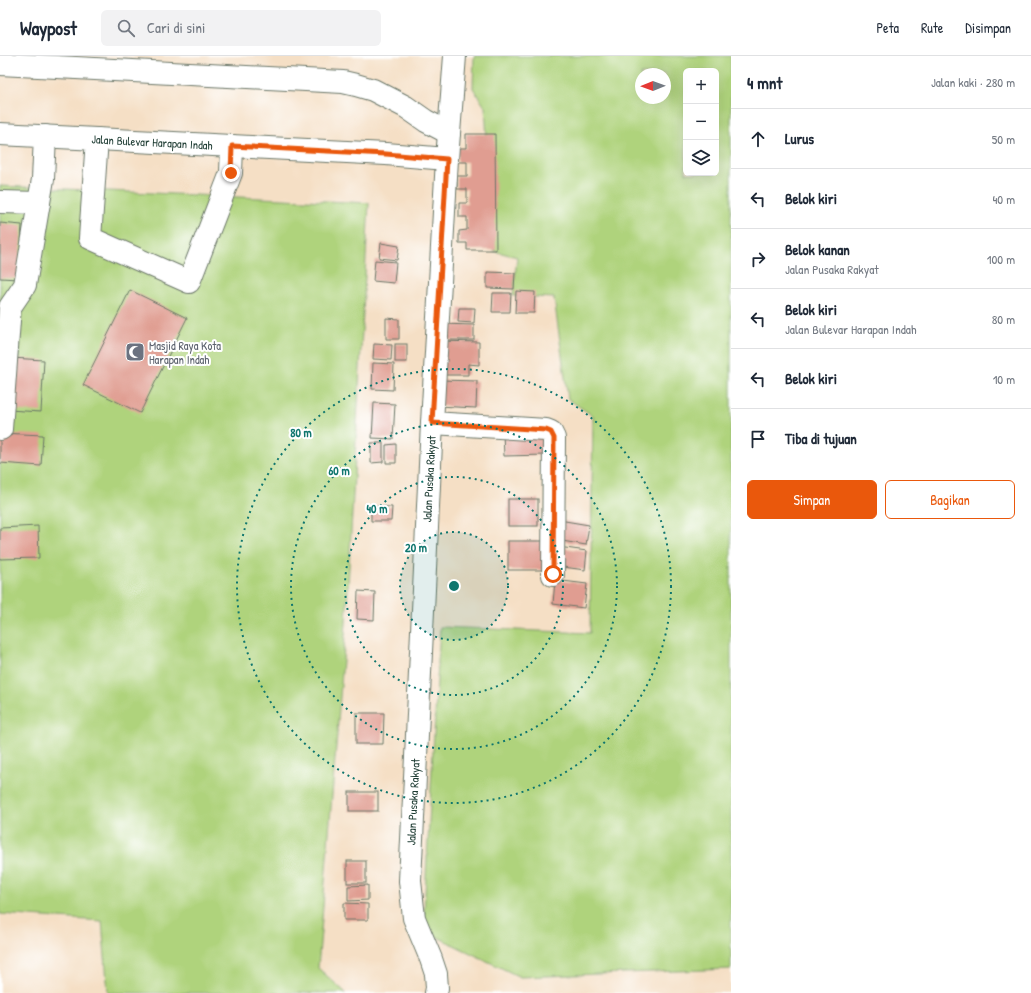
<!DOCTYPE html>
<html lang="id">
<meta charset="utf-8">
<style>
:root{--surface:#fff;--page:#f2f2f3;--text:#1f2937;--muted:#747a83;--line:#e0e1e3;--accent:#ea580c}
body{margin:0;font-family:"Patrick Hand",sans-serif;background:var(--page);color:var(--text)}
.controls{position:absolute;right:12px;top:12px;display:grid;overflow:hidden;border-radius:6px;box-shadow:0 4px 16px #0002}
.controls button{width:36px;height:36px;display:grid;place-items:center;padding:0;border:0;border-bottom:1px solid var(--line);background:var(--surface);color:var(--text);font:20px sans-serif}
.compass{position:absolute;left:635px;top:12px;width:36px;height:36px;border-radius:50%;background:var(--surface);box-shadow:0 4px 16px #0002;rotate:269deg}
.stop{position:absolute;width:12px;height:12px;margin:-9px;border:3px solid #ea580c;border-radius:50%;background:#fff}
.stop.end{background:#ea580c;border-color:#fff;box-shadow:0 1px 4px #0008}
.list{margin:0;padding:0;list-style:none}
h2{display:flex;justify-content:space-between;align-items:center;height:52px;margin:0;padding:0 16px;font-size:17px}
h2 small{font-size:13px;font-weight:400;color:var(--muted)}
.list li{display:grid;grid-template-columns:26px 1fr auto;gap:12px;align-items:center;box-sizing:border-box;height:60px;padding:0 16px;border-top:1px solid var(--line)}
.list b{display:block;font-size:15px;white-space:nowrap}
.list p{margin:0;font-size:13px;white-space:nowrap;color:var(--muted)}
.list em{font-size:13px;font-style:normal;color:var(--muted)}
.actions{display:flex;gap:8px;padding:12px 16px}
.actions a{flex:1;padding:9px 0;border:1px solid var(--accent);border-radius:6px;text-align:center;font-size:14px;color:var(--accent)}
.actions .main{background:var(--accent);color:#fff}
.icon{flex:none;width:22px;height:22px;fill:none;stroke:currentColor;stroke-width:2;stroke-linecap:round;stroke-linejoin:round}
.map{position:relative;flex:none;width:731px;height:937px;overflow:hidden}
header{display:flex;align-items:center;gap:24px;box-sizing:border-box;height:56px;padding:0 20px;background:var(--surface);border-bottom:1px solid var(--line)}
header strong{font-size:19px}
nav{display:flex;gap:22px;margin-inline-start:auto;font-size:14px}
.search{width:280px;height:36px;background:var(--page);display:flex;align-items:center;gap:10px;box-sizing:border-box;padding:0 14px;border-radius:6px;color:var(--muted);font-size:15px}
main{display:flex}
aside{flex:1;background:var(--surface)}
.map>svg:first-child{display:block}
</style>
<header>
<strong>Waypost</strong>
<div class="search"><svg class="icon" aria-label="search" viewBox="0 0 24 24"><circle cx="10" cy="10" r="6"/><path d="M15 15l6 6"/></svg>Cari di sini</div>
<nav><a>Peta</a><a>Rute</a><a>Disimpan</a></nav>
</header>
<main>
<div class="map">
<svg width="731" height="937" viewBox="0 0 731 937">
<rect width="100%" height="100%" fill="#fff"/>
<filter id="ink" filterUnits="userSpaceOnUse"><feTurbulence type="fractalNoise" baseFrequency=".025" numOctaves="2"/><feDisplacementMap in="SourceGraphic" scale="8" xChannelSelector="R" yChannelSelector="G"/><feConvolveMatrix kernelMatrix="1 2 1 2 8 2 1 2 1" color-interpolation-filters="sRGB"/></filter>
<filter id="wash" filterUnits="userSpaceOnUse"><feTurbulence type="fractalNoise" baseFrequency=".012" numOctaves="4" result="noise"/><feDisplacementMap in="SourceGraphic" scale="16" xChannelSelector="R" yChannelSelector="G"/><feGaussianBlur stdDeviation="0.9" result="paint"/><feColorMatrix in="noise" values="0 0 0 0 0 0 0 0 0 0 0 0 0 0 0 0 0 1.4 0 .05"/><feComposite in="paint" operator="in"/></filter>
<g filter="url(#wash)">
<rect width="100%" height="100%" fill="#f5dfc5"/>
<g fill="#afd37b" stroke="#678858" fill-rule="evenodd">
<path d="M474 0H731V913L520 921 423 874 440 571 590 577 593 360 568 343 554 242 513 240 517 201 494 195 485 51 473 32ZM686 15H716V117H686ZM641 18H665V42H641Z"/>
<polygon points="0,130 369,147 346,567 318,912 346,937 108,937 102,865 0,858"/>
</g>
<g id="blocks">
<g fill="#e09d91">
<polygon points="466,78 495,78 496,194 467,194 467,187 459,187 459,175 467,174 467,161 459,161 459,147 467,147 467,133 457,133 457,120 467,120 467,106 458,106 458,92 466,92"/>
<polygon points="0,167 22,169 19,223 0,222"/>
<polygon points="381,187 399,190 397,204 379,202"/>
<polygon points="375,204 396,206 394,227 373,225"/>
<polygon points="487,216 515,217 514,233 487,232"/>
<polygon points="130,234 187,262 140,357 83,329"/>
<polygon points="516,235 535,236 534,257 515,257"/>
<polygon points="493,237 511,237 510,256 492,256"/>
<polygon points="459,252 475,252 474,267 458,266"/>
<polygon points="386,262 399,263 399,283 386,283"/>
<polygon points="440,268 474,269 474,284 440,284"/>
<polygon points="439,285 479,286 479,309 468,308 468,319 438,319"/>
<polygon points="374,288 392,289 391,304 373,303"/>
<rect x="395" y="288" width="12" height="18"/>
<polygon points="11,302 44,304 41,356 8,354"/>
<polygon points="373,307 394,308 393,334 372,333"/>
<polygon points="439,324 477,325 476,352 438,350"/>
<polygon points="374,347 395,348 393,383 372,382"/>
<polygon points="544,375 545,399 504,400 503,376"/>
<polygon points="0,377 43,379 41,410 0,407"/>
<polygon points="371,387 383,387 383,406 371,407"/>
<polygon points="396,388 396,407 386,407 386,389"/>
<rect x="508" y="443" width="30" height="27"/>
<polygon points="371,450 392,451 391,465 371,465"/>
<polygon points="559,464 589,469 586,489 556,484"/>
<polygon points="38,470 39,502 0,503 0,472"/>
<rect x="508" y="485" width="41" height="29"/>
<polygon points="558,491 587,495 585,514 556,510"/>
<polygon points="555,524 587,528 584,552 553,548"/>
<polygon points="358,535 375,536 374,564 357,563"/>
<polygon points="356,657 384,657 383,688 356,688"/>
<rect x="349" y="736" width="29" height="19"/>
<rect x="347" y="805" width="19" height="22"/>
<polygon points="368,829 368,844 348,845 348,830"/>
<polygon points="344,847 368,848 368,864 344,864"/>
</g>
</g>
</g>
<g filter="url(#ink)">
<use href="#blocks" fill-opacity="0" stroke="#6a7667" stroke-width="1"/>
<g fill="none" stroke-linecap="round" stroke-linejoin="round">
<g stroke="#6a7667" stroke-width="24">
<g id="minor">
<polyline points="0,8 343,26 356,29 373,34 406,51 426,65 449,77"/>
<polyline points="0,78 386,98 447,103"/>
<polyline points="97,83 90,182 189,226 231,117 232,90"/>
<polyline points="0,146 39,147"/>
<polyline points="432,367 546,374 551,376 554,382 553,519"/>
<polyline points="1,373 10,251 25,229 43,123 45,80"/>
<polyline points="436,937 437,932 436,918 431,903 414,862 410,825 432,367 447,103 455,0"/>
</g>
</g>
<use href="#minor" stroke="#fff" stroke-width="22"/>
</g>
</g>
<g fill="none" stroke-linecap="round" stroke-linejoin="round" filter="url(#ink)">
<polyline stroke="#ea580c" stroke-width="5" points="231,117 232,90 386,98 447,103 432,367 546,374 551,376 554,382 553,518"/>
</g>
<circle cx="454" cy="530" r="54" fill="#0f766e" fill-opacity=".12"/>
<g fill="none" stroke="#0f766e" stroke-width="2" stroke-dasharray="2 4">
<circle cx="454" cy="530" r="54"/>
<circle cx="454" cy="530" r="109"/>
<circle cx="454" cy="530" r="163"/>
<circle cx="454" cy="530" r="217"/>
</g>
<defs>
<g id="mosque-square" transform="scale(1)"><rect x="-9" y="-9" width="18" height="18" rx="4" fill="#6b7280" stroke="#fff"/><path d="M3.5-4.9A6 6 0 1 0 3.5 4.9A5 5 0 1 1 3.5-4.9Z" fill="#fff"/></g>
</defs>
<g fill-rule="evenodd">
<use href="#mosque-square" x="135" y="296"/>
</g>
<g text-anchor="middle" dominant-baseline="central" stroke-width="4" stroke-linejoin="round" paint-order="stroke">
<g font-size="12" fill="#1f3d34" stroke="#fff">
<text transform="translate(152 86) rotate(3)">Jalan Bulevar Harapan Indah</text>
<text transform="translate(429 423) rotate(-87)">Jalan Pusaka Rakyat</text>
<text transform="translate(413 746) rotate(-87)">Jalan Pusaka Rakyat</text>
</g>
<g font-size="12" fill="#5b616d" stroke="#fff" text-anchor="start">
<text x="149" y="289">Masjid Raya Kota<tspan x="149" dy="14">Harapan Indah</tspan></text>
</g>
</g>
<circle cx="454" cy="530" r="6" fill="#0f766e" stroke="#fff" stroke-width="2"/>
<g font-size="12" text-anchor="middle" font-weight="bold" fill="#0f766e" stroke="#fff" stroke-width="4" stroke-linejoin="round" paint-order="stroke">
<text x="301" y="381">80 m</text>
<text x="339" y="419">60 m</text>
<text x="377" y="457">40 m</text>
<text x="416" y="496">20 m</text>
</g>
</svg>
<div class="controls">
<button>+</button>
<button>−</button>
<button><svg class="icon" aria-label="layers" viewBox="0 0 24 24"><path d="M12 4l9 5-9 5-9-5zM3 14l9 5 9-5"/></svg></button>
</div>
<svg class="compass" viewBox="-18 -18 36 36"><path d="M0-13l5 13h-10z" fill="#e53935"/><path d="M0 13l5-13h-10z" fill="#747a83"/></svg>
<div class="stop" style="left:553px;top:518px"></div>
<div class="stop end" style="left:231px;top:117px"></div>
</div>
<aside>
<h2>4 mnt<small>Jalan kaki · 280 m</small></h2>
<ul class="list">
<li><svg class="icon" aria-label="ahead" viewBox="0 0 24 24"><path d="M12 20V5M6 11l6-6 6 6"/></svg><div><b>Lurus</b></div><em>50 m</em></li>
<li><svg class="icon" aria-label="left" viewBox="0 0 24 24"><path d="M17 20v-9H6M10 6l-5 5 5 5"/></svg><div><b>Belok kiri</b></div><em>40 m</em></li>
<li><svg class="icon" aria-label="right" viewBox="0 0 24 24"><path d="M7 20v-9h11M14 6l5 5-5 5"/></svg><div><b>Belok kanan</b><p>Jalan Pusaka Rakyat</p></div><em>100 m</em></li>
<li><svg class="icon" aria-label="left" viewBox="0 0 24 24"><path d="M17 20v-9H6M10 6l-5 5 5 5"/></svg><div><b>Belok kiri</b><p>Jalan Bulevar Harapan Indah</p></div><em>80 m</em></li>
<li><svg class="icon" aria-label="left" viewBox="0 0 24 24"><path d="M17 20v-9H6M10 6l-5 5 5 5"/></svg><div><b>Belok kiri</b></div><em>10 m</em></li>
<li><svg class="icon" aria-label="arrive" viewBox="0 0 24 24"><path d="M6 21V4h12l-3 4 3 4H6"/></svg><div><b>Tiba di tujuan</b></div></li>
</ul>
<div class="actions"><a class="main">Simpan</a><a>Bagikan</a></div>
</aside>
</main>
